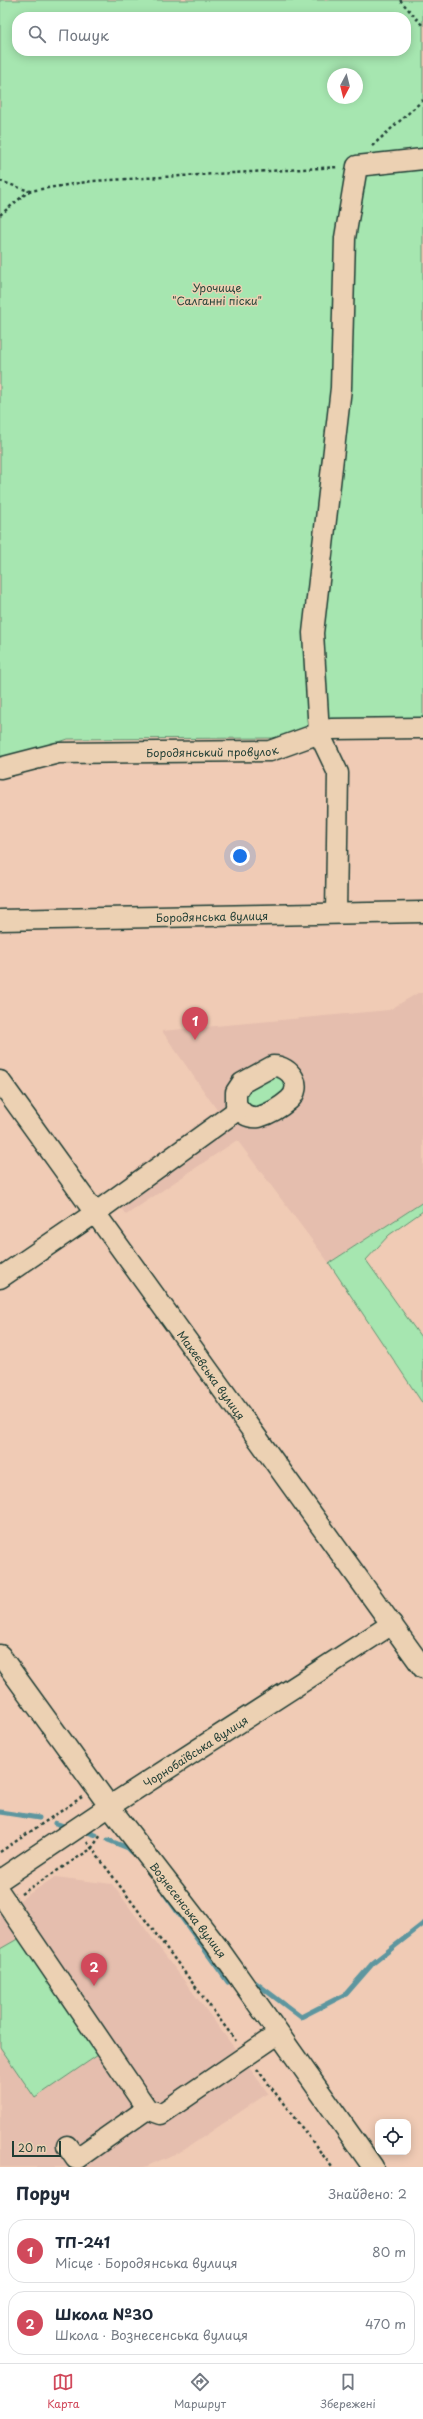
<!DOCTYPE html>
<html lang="uk">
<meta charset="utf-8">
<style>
:root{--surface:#fff;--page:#f6f6f7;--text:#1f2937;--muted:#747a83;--line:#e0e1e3;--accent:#d1495b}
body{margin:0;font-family:"Playpen Sans",sans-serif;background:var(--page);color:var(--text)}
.controls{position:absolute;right:12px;bottom:12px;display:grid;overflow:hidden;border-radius:8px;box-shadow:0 2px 10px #0003}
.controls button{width:36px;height:36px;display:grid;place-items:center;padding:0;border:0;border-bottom:1px solid var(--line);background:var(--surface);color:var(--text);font:20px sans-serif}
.compass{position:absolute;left:327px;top:68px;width:36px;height:36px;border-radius:50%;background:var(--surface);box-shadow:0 2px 10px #0003;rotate:187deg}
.scale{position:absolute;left:12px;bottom:10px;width:49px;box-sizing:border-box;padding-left:4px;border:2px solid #1f3d34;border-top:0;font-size:11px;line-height:14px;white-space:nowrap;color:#1f3d34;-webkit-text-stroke:3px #ecd1b3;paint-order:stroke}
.you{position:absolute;left:240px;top:856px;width:14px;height:14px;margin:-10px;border:3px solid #fff;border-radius:50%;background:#1a73e8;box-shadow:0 0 0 6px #1a73e833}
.badge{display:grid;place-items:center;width:26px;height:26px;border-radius:50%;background:var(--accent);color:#fff;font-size:13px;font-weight:700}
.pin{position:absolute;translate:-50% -33px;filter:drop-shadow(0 1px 2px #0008)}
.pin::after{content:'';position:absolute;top:21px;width:14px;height:12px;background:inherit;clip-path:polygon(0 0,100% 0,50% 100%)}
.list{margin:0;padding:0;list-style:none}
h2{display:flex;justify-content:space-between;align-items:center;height:52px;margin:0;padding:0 16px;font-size:17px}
h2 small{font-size:13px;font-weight:400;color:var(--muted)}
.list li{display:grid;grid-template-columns:26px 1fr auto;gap:12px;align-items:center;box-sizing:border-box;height:64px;margin:0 8px 8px;padding:0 8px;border:1px solid var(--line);border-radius:16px}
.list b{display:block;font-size:15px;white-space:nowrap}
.list p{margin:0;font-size:13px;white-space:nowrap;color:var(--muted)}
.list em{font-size:13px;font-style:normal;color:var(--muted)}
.icon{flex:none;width:22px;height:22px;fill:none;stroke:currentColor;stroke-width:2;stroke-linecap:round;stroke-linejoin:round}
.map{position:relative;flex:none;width:423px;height:2167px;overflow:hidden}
.search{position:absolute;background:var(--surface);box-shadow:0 2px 10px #0003;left:12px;right:12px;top:12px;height:44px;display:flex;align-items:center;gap:10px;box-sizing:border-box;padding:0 14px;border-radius:16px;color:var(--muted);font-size:15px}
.sheet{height:196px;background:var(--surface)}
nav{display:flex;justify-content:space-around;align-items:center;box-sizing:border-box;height:56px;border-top:1px solid var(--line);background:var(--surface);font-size:11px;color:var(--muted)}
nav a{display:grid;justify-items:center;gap:2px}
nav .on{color:var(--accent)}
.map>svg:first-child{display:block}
</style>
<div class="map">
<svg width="423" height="2167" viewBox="0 0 423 2167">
<rect width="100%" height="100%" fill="#f0cbb5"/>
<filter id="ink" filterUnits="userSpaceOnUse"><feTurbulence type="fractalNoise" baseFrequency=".025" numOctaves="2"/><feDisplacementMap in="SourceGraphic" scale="8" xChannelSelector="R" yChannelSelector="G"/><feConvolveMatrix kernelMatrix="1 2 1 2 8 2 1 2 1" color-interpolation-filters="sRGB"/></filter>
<g filter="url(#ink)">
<g fill="#e5beae">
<polygon points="418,993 423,993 423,1202 329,1263 237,1140 126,1215 108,1189 217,1110 162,1031 389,1010"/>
<polygon points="55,1877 112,1884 268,2093 184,2150 145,2167 0,2167 0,1913"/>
</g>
<g fill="#a6e6b0" stroke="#629272" fill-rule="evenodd">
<path d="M0 0H423V718L283 738 68 739 0 762ZM17 17H406V51H17ZM333 74H357V98H333Z"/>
<polygon points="268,1075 284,1076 287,1091 261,1110 248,1109 242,1094"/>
<polygon points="423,1202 423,1211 389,1235 366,1260 423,1340 423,1404 329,1263"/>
<polygon points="21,1937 101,2053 35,2098 0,2047 0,1949"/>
</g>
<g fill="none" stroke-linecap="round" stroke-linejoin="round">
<g stroke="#5d969f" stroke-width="5">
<polyline points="0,1812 39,1818"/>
<polyline points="55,1823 67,1827"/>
<polyline points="84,1831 96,1835"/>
<polyline points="108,1840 128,1848 132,1852"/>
<polyline points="164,1893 228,1982"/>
<polyline points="256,1983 301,2017 346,1994 373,1963 423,1924"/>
</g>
<g stroke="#1f3d34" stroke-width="23">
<g id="minor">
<path id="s1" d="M0 768 58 753 270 751 331 729 423 728"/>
<polyline points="336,913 338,773 319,733 313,633 341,388 345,238 357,166 423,159"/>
<path id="s2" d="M0 920 423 912"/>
<path d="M273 1066C291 1066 304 1087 289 1100 281 1107 269 1114 259 1117 248 1118 241 1114 236 1104V1092L242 1083Z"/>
<path id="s3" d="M0 1081 423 1668"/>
<polyline points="0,1278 95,1213 239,1109"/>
<path id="s4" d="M0 1655 115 1814 216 1945 373 2167"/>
<path id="s5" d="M0 1880 110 1806 392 1624"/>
<polyline points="0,1893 147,2109 161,2114 278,2034"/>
<polyline points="67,2146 76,2159 147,2109"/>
</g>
</g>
<g stroke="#1f3d34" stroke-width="2.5" stroke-dasharray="3 3" stroke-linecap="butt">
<polyline points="400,0 423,26"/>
<polyline points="372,146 423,100"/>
<polyline points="0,181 29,191 92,181 339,167"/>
<polyline points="0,215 29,191"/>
<polyline points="87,1842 236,2041"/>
<polyline points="0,1852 82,1797"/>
<polyline points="21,1894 91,1849 101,1835"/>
<polyline points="257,2069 332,2167"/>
</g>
<use href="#minor" stroke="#ecd1b3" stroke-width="20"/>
</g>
</g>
<g text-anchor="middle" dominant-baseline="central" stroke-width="3" stroke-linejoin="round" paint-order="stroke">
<g font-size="11" fill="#26453a" stroke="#ecd1b3">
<text x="217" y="287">Урочище<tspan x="217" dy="13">"Салганні піски"</tspan></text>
</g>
<g font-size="11" fill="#1f3d34" stroke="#ecd1b3">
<text stroke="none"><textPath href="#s1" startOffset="214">Бородянський провулок</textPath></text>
<text stroke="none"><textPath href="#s2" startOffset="212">Бородянська вулиця</textPath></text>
<text stroke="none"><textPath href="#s3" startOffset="362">Макеєвська вулиця</textPath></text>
<text stroke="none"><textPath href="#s5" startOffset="234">Чорнобаївська вулиця</textPath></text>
<text stroke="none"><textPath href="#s4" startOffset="317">Вознесенська вулиця</textPath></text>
</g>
</g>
</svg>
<div class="controls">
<button><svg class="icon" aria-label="locate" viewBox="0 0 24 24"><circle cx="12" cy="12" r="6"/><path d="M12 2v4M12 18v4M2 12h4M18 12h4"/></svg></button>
</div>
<svg class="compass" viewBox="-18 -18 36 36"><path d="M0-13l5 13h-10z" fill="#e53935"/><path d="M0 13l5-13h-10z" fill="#747a83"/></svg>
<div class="scale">20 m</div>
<div class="you"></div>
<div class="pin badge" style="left:195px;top:1040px">1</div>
<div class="pin badge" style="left:94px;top:1986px">2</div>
<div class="search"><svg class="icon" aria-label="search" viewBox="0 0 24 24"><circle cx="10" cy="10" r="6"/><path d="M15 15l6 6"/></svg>Пошук</div>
</div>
<section class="sheet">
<h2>Поруч<small>Знайдено: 2</small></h2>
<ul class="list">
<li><span class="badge">1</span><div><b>ТП-241</b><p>Місце · Бородянська вулиця</p></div><em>80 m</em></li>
<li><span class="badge">2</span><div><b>Школа №30</b><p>Школа · Вознесенська вулиця</p></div><em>470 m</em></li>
</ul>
</section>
<nav>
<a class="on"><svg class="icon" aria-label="map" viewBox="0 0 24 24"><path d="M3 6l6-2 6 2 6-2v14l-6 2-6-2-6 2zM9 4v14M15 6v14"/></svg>Карта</a>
<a><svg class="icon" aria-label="directions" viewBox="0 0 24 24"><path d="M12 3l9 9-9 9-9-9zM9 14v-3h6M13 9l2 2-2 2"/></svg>Маршрут</a>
<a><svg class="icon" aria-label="saved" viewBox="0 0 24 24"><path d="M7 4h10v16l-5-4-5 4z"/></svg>Збережені</a>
</nav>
